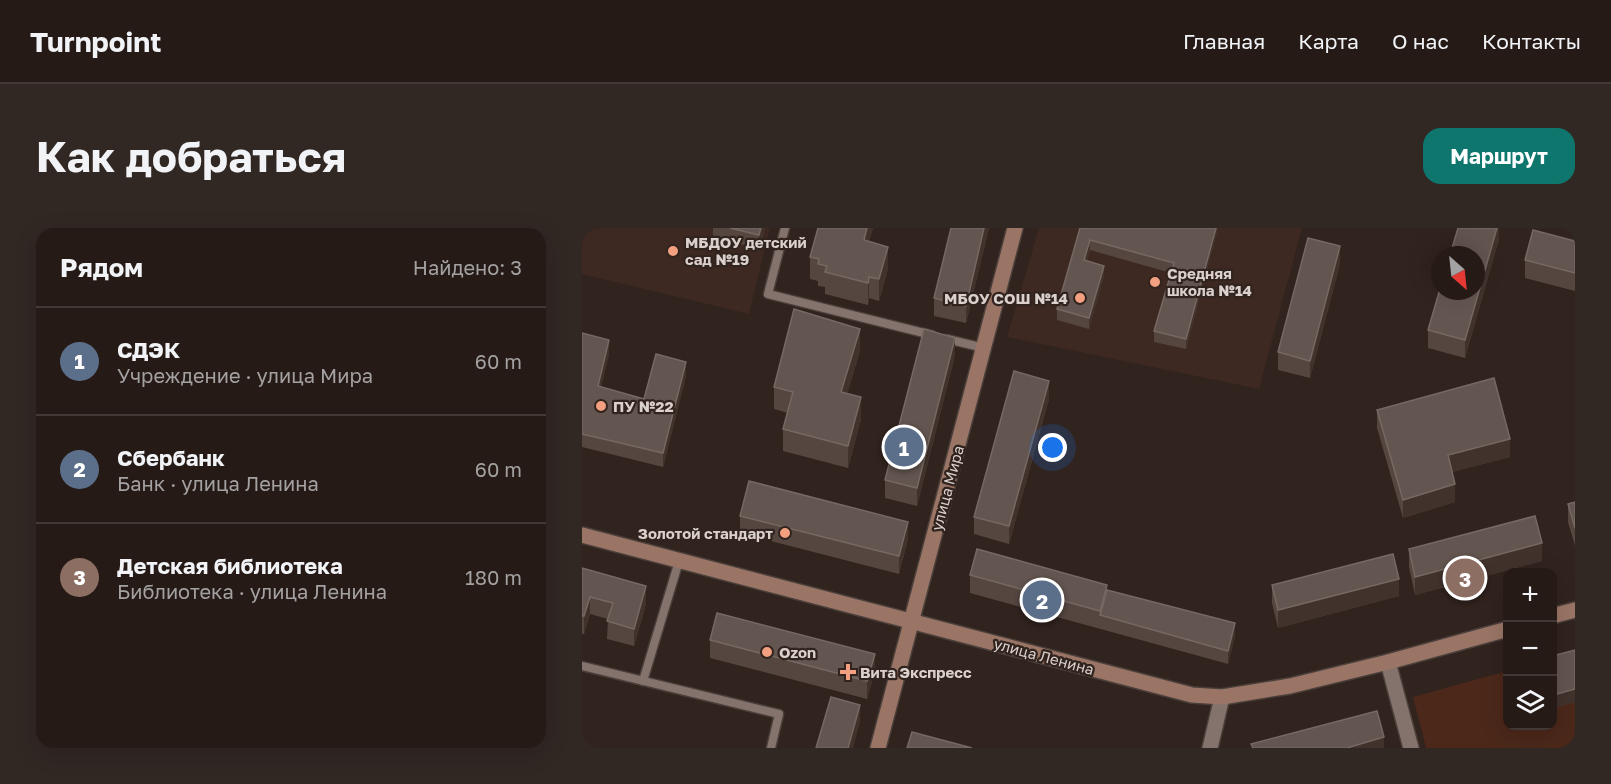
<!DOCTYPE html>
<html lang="ru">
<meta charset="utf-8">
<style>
:root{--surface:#251a16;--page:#312723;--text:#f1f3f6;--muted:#a3a1a1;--line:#423835;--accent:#0f766e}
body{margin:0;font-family:"Golos Text",sans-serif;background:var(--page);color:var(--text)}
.controls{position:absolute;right:18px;bottom:18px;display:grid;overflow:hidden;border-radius:12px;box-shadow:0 6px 24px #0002}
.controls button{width:54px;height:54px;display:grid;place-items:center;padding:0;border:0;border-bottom:2px solid var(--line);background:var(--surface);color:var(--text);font:30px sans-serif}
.compass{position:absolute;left:849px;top:18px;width:54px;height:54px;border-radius:50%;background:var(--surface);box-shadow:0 6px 24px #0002;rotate:153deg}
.you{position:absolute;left:471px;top:220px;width:21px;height:21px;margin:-15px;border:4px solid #fff;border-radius:50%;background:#1a73e8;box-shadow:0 0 0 9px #1a73e833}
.badge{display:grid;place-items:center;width:39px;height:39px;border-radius:50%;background:var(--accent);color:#fff;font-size:20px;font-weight:700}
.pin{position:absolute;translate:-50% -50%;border:3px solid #fff;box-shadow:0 2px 6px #0006}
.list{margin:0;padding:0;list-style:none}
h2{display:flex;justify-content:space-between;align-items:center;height:78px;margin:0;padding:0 24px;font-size:26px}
h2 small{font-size:20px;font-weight:400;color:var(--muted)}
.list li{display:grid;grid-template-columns:39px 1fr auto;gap:18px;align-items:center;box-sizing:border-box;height:108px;padding:0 24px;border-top:2px solid var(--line)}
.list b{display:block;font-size:22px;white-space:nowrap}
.list p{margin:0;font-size:20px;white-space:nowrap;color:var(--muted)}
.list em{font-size:20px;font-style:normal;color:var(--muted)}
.icon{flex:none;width:33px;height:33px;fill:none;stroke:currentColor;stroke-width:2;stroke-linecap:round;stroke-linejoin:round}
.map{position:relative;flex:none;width:993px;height:520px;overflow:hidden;border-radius:18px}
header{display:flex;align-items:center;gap:36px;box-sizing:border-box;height:84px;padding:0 30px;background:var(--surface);border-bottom:2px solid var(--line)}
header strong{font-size:28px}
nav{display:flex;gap:33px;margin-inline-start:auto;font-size:21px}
.intro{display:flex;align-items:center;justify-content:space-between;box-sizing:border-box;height:144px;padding:0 36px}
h1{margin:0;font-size:42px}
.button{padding:15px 27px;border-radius:18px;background:var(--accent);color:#fff;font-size:21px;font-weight:700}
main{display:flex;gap:36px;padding:0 36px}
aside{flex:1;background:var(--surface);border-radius:18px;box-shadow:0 6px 24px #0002}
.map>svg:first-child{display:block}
</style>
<header>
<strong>Turnpoint</strong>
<nav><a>Главная</a><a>Карта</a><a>О нас</a><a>Контакты</a></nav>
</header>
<div class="intro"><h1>Как добраться</h1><a class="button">Маршрут</a></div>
<main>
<aside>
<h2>Рядом<small>Найдено: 3</small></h2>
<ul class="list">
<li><span class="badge" style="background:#5c6f8a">1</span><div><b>СДЭК</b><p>Учреждение · улица Мира</p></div><em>60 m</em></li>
<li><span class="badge" style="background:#5c6f8a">2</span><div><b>Сбербанк</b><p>Банк · улица Ленина</p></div><em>60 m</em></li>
<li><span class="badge" style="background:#8d6e63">3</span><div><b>Детская библиотека</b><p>Библиотека · улица Ленина</p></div><em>180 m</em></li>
</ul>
</aside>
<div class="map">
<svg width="993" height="520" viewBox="0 0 993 520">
<rect width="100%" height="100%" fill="#31231e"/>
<g fill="#3d2921">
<polygon points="0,0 188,0 167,86 0,46"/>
<polygon points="457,0 720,0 677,161 425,109"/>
</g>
<polygon fill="#4b281a" points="993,425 993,520 844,520 831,469 925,443 926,497 970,497 971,431"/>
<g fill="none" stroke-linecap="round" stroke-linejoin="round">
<g stroke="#4b3f3b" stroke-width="11">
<g id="lane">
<polyline points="203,0 186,66 350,107"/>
<polyline points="365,111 402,120"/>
<polyline points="0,438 197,486 189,520"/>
<polyline points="61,453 97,333"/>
</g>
</g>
<g stroke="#4b3f3b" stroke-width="18">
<g id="street">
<polyline points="806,434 829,520"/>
<polyline points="628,520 640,469"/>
</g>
</g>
<g stroke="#4b3f3b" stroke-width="18">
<g id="secondary">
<polyline points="0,307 610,467 640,469 708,458 806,434 926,401"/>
<polyline points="970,388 993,382"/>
<polyline points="296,520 433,0"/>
</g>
</g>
<use href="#lane" stroke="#84736d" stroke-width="8"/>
<use href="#street" stroke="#84736d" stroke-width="15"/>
<use href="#secondary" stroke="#9a7566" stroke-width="15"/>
</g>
<g fill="#554640">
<polygon points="131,0 183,0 177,21 131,9"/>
<polygon points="291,0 287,13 306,41 297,73 287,70 286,77 243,66 243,59 236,58 236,53 228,51 228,29"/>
<polygon points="407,0 384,95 352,88 352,70"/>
<polygon points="498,0 636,0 604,121 572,114 572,103 589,45 508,22 505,33 522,48 507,101 475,92 475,81"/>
<polygon points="917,0 917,11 883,130 846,120 846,102"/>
<polygon points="993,13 993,63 943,50 943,32"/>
<polygon points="758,36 728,150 696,142 696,124"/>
<polygon points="0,105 27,126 19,159 62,171 104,148 81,239 0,219"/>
<polygon points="278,123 265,166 279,191 266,240 201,223 201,201 206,185 192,181 192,159"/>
<polygon points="373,127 335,278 303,270 303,252"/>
<polygon points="467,171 427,316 392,306 392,289"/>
<polygon points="795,182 928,229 870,244 873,274 821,290 795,200"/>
<polygon points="993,274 993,318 986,294 986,276"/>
<polygon points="158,288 326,311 317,346 158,305"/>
<polygon points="827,321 960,333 833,367 827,339"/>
<polygon points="0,340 64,376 52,418 25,411 26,391 8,386 2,406 0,406"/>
<polygon points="388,347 525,362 653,408 646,436 388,365"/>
<polygon points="690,357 817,368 696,400 690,375"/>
<polygon points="128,412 293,443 285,471 128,430"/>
<polygon points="993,422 993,474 975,479 970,463 970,428"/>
</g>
<g fill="#41322c">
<polygon points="179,0 183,0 177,21 177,7"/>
<polygon points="285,0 291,0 282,33 282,12"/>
<polygon points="402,0 407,0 384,95 384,78"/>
<polygon points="634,0 636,0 604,121 604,111"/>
<polygon points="915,0 917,0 917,11 883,130 883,112"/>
<polygon points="508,12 508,22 502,43 502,32"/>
<polygon points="758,18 758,36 728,150 728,133"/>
<polygon points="306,19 306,41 297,73 297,51"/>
<polygon points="522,38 522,48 507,101 507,90"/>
<polygon points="287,49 287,70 286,77 286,55"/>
<polygon points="278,101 278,123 259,186 259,164"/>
<polygon points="373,110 373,127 335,278 335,260"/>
<polygon points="27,112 27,126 16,171 16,158"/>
<polygon points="104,134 104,148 81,239 81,225"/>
<polygon points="467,153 467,171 427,316 427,298"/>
<polygon points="279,169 279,191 266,240 266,218"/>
<polygon points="928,211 928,229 866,245 866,227"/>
<polygon points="873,256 873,274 821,290 821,272"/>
<polygon points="326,294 326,311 317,346 317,328"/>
<polygon points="960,315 960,333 833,367 833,349"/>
<polygon points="817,351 817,368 696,400 696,382"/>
<polygon points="64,358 64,376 52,418 52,401"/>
<polygon points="8,369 8,386 2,406 2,388"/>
<polygon points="653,395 653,408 646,436 646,423"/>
<polygon points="293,426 293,443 285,471 285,453"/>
<polygon points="993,461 993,474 975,479 975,466"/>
<polygon points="278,477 278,494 271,520 266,520"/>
<polygon points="802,509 802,520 765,520"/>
</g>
<g fill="#635550" stroke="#766863" stroke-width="1.5">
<polygon points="148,0 179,0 177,7"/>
<polygon points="236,0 285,0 282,12 306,19 297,51 287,49 286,55 243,44 245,38 236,36 237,31 228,29"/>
<polygon points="369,0 402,0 384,78 352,70"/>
<polygon points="498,0 634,0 604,111 572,103 592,35 508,12 502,32 522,38 507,90 475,81"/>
<polygon points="876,0 915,0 883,112 846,102 858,61 858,63 894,63 894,27 868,27"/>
<polygon points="951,2 993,13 993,45 943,32"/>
<polygon points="726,10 758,18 728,133 696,124"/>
<polygon points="212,81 278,101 259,164 279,169 266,218 201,201 211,164 192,159"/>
<polygon points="342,101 373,110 335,260 303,252"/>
<polygon points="0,105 27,112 16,158 62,171 74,126 104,134 81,225 0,206"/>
<polygon points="432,143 467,153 427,298 392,289"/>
<polygon points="912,150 928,211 866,227 873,256 821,272 795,182"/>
<polygon points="167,253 326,294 317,328 158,288"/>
<polygon points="993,274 993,300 986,276"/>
<polygon points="953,288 960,315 833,349 827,321"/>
<polygon points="395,321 525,357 518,383 388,347"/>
<polygon points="811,326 817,351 696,382 690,357"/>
<polygon points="0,340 64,358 52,401 25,393 31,375 8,369 2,388 0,388"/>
<polygon points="525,362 653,395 646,423 518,387"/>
<polygon points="135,385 293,426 285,453 128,412"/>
<polygon points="993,422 993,461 975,466 970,449 970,428"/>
<polygon points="249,469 278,477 266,520 234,520"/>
<polygon points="795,483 802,509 765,520 671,520 669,516"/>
<polygon points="330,504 390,520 325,520"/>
</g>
<g fill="#f2a07f" stroke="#31231e" stroke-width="2">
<circle cx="91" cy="23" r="6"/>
<circle cx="573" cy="54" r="6"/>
<circle cx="498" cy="70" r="6"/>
<circle cx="19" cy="178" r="6"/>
<circle cx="203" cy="305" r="6"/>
<circle cx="185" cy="424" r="6"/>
<path d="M263 435h6v6h6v6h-6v6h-6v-6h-6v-6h6z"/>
</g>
<g text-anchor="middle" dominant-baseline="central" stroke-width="4.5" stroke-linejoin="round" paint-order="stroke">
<g font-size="15" font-weight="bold" fill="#dad0cc" stroke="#31231e" text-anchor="start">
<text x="103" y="14">МБДОУ детский<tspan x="103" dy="17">сад №19</tspan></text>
<text x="585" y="45">Средняя<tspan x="585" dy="17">школа №14</tspan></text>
<text x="486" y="70" text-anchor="end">МБОУ СОШ №14</text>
<text x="31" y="178">ПУ №22</text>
<text x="191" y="305" text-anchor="end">Золотой стандарт</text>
<text x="197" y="424">Ozon</text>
<text x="278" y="444">Вита Экспресс</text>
</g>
<g font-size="15" fill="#dad0cc" stroke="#31231e">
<text transform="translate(365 260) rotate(-75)">улица Мира</text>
<text transform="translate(462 428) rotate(15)">улица Ленина</text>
</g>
</g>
</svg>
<div class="controls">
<button>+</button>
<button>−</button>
<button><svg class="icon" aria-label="layers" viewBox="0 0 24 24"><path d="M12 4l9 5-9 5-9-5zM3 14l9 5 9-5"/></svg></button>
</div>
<svg class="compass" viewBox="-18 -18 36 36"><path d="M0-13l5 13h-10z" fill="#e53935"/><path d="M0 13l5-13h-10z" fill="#a3a1a1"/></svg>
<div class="you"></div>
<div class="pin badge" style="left:322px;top:219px;background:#5c6f8a">1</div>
<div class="pin badge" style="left:460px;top:372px;background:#5c6f8a">2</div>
<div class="pin badge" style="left:883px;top:350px;background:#8d6e63">3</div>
</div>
</main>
